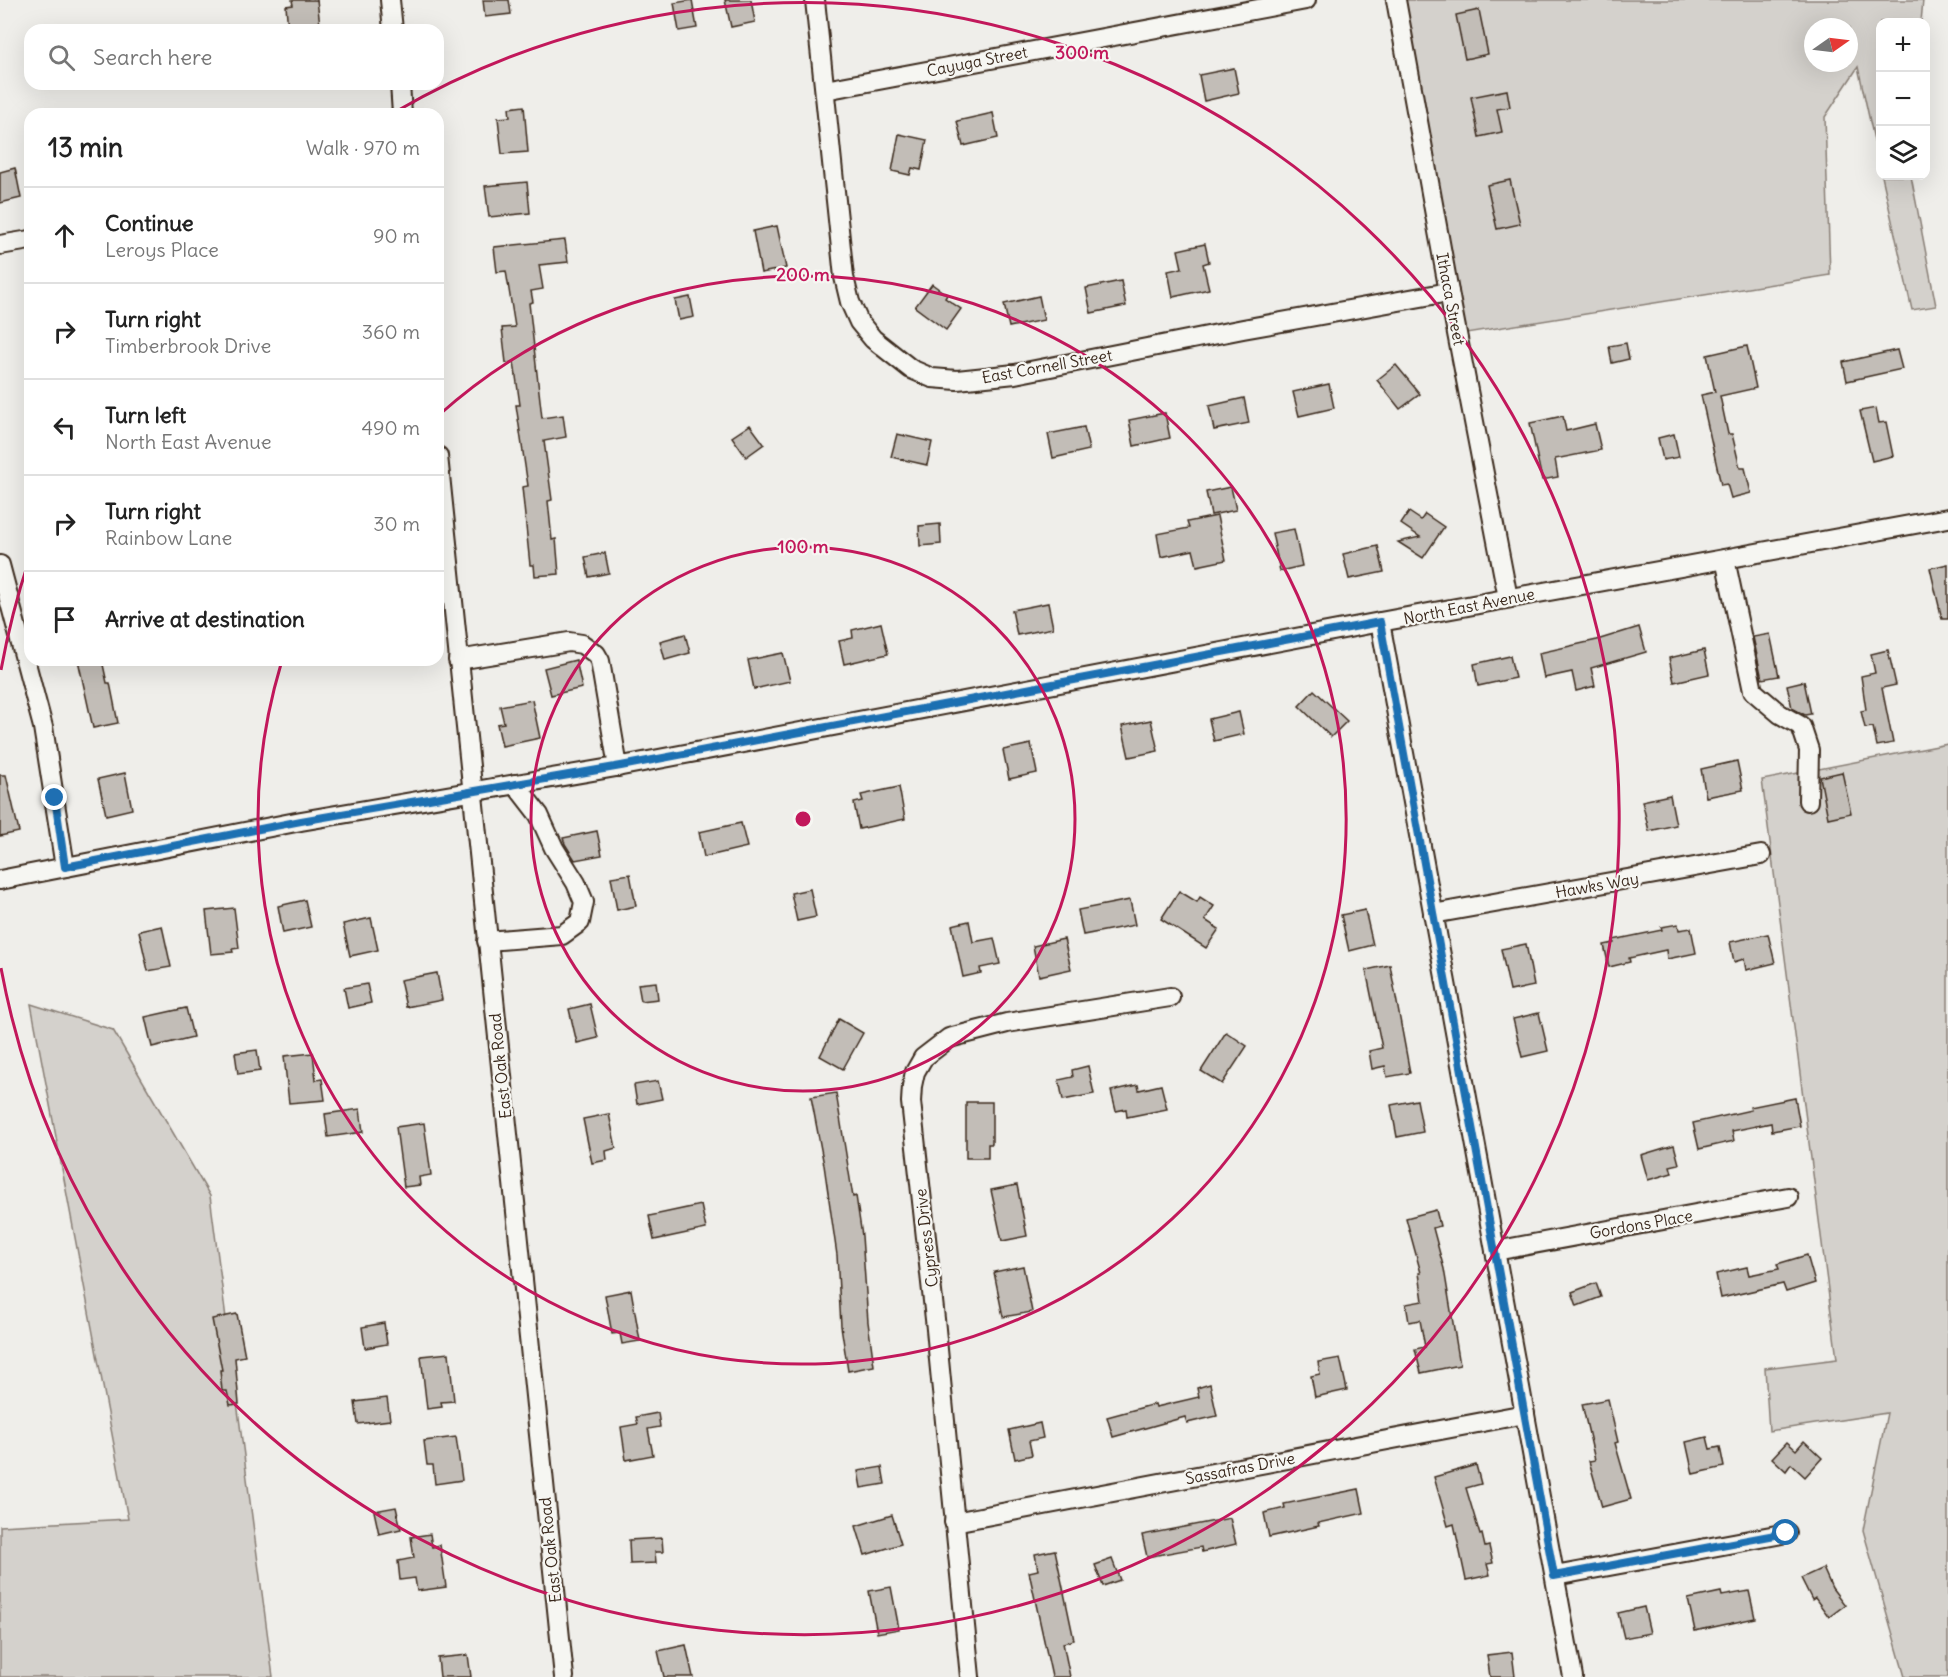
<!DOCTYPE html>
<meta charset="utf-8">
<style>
:root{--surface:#fff;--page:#f2f2f2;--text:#222;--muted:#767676;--line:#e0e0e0}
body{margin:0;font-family:Delius,sans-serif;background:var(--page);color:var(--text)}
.controls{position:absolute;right:18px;top:18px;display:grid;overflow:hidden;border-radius:12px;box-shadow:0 6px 24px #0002}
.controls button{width:54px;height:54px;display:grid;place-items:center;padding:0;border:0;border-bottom:2px solid var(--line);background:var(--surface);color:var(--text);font:30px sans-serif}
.compass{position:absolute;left:1804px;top:18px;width:54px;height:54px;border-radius:50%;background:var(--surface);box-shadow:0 6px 24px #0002;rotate:76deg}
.stop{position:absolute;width:18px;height:18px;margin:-14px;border:4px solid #1f6fb2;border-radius:50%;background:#fff}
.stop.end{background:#1f6fb2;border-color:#fff;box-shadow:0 2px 6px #0008}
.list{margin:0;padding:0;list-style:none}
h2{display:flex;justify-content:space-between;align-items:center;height:78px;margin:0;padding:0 24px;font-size:26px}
h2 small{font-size:20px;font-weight:400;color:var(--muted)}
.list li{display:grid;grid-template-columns:39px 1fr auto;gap:18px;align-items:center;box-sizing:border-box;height:96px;padding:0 24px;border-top:2px solid var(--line)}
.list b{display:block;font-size:22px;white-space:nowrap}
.list p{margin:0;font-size:20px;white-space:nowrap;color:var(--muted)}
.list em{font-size:20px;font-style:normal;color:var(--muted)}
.icon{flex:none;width:33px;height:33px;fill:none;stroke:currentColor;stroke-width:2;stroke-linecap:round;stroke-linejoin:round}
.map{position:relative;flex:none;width:1948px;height:1677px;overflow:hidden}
.search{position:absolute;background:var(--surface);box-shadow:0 6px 24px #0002;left:24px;top:24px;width:420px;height:66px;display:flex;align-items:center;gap:15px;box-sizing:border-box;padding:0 21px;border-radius:18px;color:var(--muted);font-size:22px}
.panel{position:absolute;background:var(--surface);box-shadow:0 6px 24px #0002;left:24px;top:108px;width:420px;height:558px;border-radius:18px}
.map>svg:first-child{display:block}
</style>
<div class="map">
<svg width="1948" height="1677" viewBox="0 0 1948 1677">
<rect width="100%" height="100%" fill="#efeeea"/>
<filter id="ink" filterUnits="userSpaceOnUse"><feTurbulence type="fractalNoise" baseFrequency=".0167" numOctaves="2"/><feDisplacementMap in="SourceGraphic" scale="12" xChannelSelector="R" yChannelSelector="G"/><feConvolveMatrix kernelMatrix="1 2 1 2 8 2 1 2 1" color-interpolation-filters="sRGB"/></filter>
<g filter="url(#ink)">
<g fill="#d4d1cc" stroke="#887e75" stroke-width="1.5" fill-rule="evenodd">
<path d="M1396 0H1923L1921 22H1880V167L1858 67 1825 117 1830 275 1460 334ZM1813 27H1849V63H1813Z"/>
<polygon points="1882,176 1911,176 1936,306 1912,310"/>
<polygon points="1948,744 1948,1677 1905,1677 1863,1530 1887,1413 1769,1431 1765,1368 1837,1359 1762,780"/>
<polygon points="31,1004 113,1030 210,1196 273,1677 0,1677 0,1526 128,1519"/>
</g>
<g fill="#c2bdb7" stroke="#3b2a1e" stroke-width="1.5">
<polygon points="292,0 317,0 320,25 288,29 286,6 293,5"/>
<polygon points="483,0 509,0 511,14 485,17"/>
<polygon points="692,0 697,28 679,31 674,3"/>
<polygon points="725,0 751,0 755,22 731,27"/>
<polygon points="1479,10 1488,54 1465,59 1456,15"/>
<polygon points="1234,68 1239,93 1204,101 1199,75"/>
<polygon points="1507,90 1510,107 1497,109 1502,132 1479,137 1471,97"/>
<polygon points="524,106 528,152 502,154 498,118 510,117 509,108"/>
<polygon points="993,113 998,138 963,146 957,121"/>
<polygon points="899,134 927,140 921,170 912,168 910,175 892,171"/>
<polygon points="15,168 21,198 0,203 0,172"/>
<polygon points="1510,180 1520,224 1497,229 1487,185"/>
<polygon points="527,182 530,213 489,217 485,186"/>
<polygon points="777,226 786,268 761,273 753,231"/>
<polygon points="565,240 568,262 539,265 543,289 531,291 533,302 529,303 542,418 563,415 566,437 544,441 552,500 548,501 552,540 556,539 559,574 535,576 534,565 530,565 522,487 528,486 516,405 520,405 514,362 506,363 502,328 515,327 506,271 497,272 494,247"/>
<polygon points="1205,244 1209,262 1203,264 1209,289 1173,297 1168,271 1182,268 1178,250"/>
<polygon points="1121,281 1126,306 1091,313 1086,288"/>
<polygon points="932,284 947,295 945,298 961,309 946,330 915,307"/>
<polygon points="1039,296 1044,320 1009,327 1004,304"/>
<polygon points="690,297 694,317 679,320 675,300"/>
<polygon points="1626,343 1629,359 1612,363 1609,346"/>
<polygon points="1747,346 1756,388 1720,396 1728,434 1732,434 1740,468 1745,468 1751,493 1731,498 1727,484 1721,485 1701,395 1715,392 1707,355"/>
<polygon points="1897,350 1902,369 1847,381 1843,362"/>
<polygon points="1396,365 1420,394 1400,409 1377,380"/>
<polygon points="1329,384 1334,408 1299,416 1293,392"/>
<polygon points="1244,398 1249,423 1214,430 1209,406"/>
<polygon points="1876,408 1879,423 1886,422 1893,456 1872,461 1860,411"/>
<polygon points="1165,413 1170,438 1134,446 1129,420"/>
<polygon points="1563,416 1566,431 1595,424 1601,450 1555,459 1558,477 1542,480 1530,423"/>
<polygon points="750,425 764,444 746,457 732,437"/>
<polygon points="1084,427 1089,450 1053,458 1048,434"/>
<polygon points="897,434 932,442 927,465 891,457"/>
<polygon points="1674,434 1679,457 1663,460 1658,438"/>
<polygon points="1231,487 1236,510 1211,515 1206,492"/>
<polygon points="1409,512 1421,520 1425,514 1444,527 1423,558 1398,542 1420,537 1401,524"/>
<polygon points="1217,516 1226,560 1197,566 1193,550 1161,557 1157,534 1189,528 1187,522"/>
<polygon points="940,524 941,544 920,546 919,526"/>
<polygon points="1294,529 1302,566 1280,571 1272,533"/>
<polygon points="1378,546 1384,572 1349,579 1343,554"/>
<polygon points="605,553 609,573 589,577 585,557"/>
<polygon points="1948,564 1948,619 1942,619 1930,568"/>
<polygon points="1048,603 1053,628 1017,635 1012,610"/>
<polygon points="881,623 888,654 844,664 839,641 853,638 852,630"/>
<polygon points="1639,627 1646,652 1591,668 1595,686 1576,691 1572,672 1544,678 1539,653 1597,640"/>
<polygon points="685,634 690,653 665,660 660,641"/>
<polygon points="1770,634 1779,676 1762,679 1753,637"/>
<polygon points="1704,650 1709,674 1674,682 1669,658"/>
<polygon points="1888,650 1896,685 1882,688 1893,743 1877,746 1873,727 1865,728 1861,711 1866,710 1861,676 1875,673 1871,654"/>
<polygon points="783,653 790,681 754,689 748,660"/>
<polygon points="1510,656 1515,678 1478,686 1474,664"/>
<polygon points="78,660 102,660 107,683 110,683 118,723 93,728"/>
<polygon points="576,660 582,688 551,695 544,668"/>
<polygon points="1804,681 1811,714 1805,715 1792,708 1787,685"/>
<polygon points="1314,690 1347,721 1331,737 1299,706"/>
<polygon points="532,700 540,738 502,746 497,724 504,723 500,706"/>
<polygon points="1239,712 1244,734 1214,741 1209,719"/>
<polygon points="1151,720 1158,751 1129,757 1122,726"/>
<polygon points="1031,744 1037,773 1009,779 1003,750"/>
<polygon points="1737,761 1743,790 1706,797 1701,769"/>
<polygon points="1842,772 1851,813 1828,818 1820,777"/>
<polygon points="125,773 132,809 106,815 98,779"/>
<polygon points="0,775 6,775 19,832 0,836"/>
<polygon points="899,787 905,819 859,829 854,803 863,801 861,795"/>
<polygon points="1670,795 1676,825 1649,831 1642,801"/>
<polygon points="741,823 747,847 704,857 699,832"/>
<polygon points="597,831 602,855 575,860 565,844 563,838"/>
<polygon points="630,874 636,906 617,910 611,877"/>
<polygon points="810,889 816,917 797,921 791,893"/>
<polygon points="1179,891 1197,902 1200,897 1214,906 1205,920 1219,929 1206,948 1161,919"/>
<polygon points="305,900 311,927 283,933 278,906"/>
<polygon points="1130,900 1135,925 1083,935 1078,910"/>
<polygon points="234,908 239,948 232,949 233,952 211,954 206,911"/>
<polygon points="1365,910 1373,945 1349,951 1341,915"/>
<polygon points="371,918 378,950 350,956 343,924"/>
<polygon points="969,921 973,942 994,938 1000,964 980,968 981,973 963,977 952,925"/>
<polygon points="1678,924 1679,930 1691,928 1696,953 1667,959 1666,950 1629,958 1630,962 1609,967 1604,945 1614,943 1613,940 1662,930 1661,927"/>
<polygon points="162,926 171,967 148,971 139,931"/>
<polygon points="1768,934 1775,963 1746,970 1744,959 1734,962 1730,942"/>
<polygon points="1064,939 1071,969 1039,976 1033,946"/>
<polygon points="1526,944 1534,986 1510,991 1501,949"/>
<polygon points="1390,965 1410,1073 1387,1077 1385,1066 1372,1069 1369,1051 1382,1048 1366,970"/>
<polygon points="437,973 442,1000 406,1007 400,980"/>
<polygon points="656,982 658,999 641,1001 638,984"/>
<polygon points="367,984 371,1003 348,1008 344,988"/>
<polygon points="590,1004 598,1038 577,1043 569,1009"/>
<polygon points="186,1008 193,1037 152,1047 145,1017"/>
<polygon points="1539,1013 1548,1051 1522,1057 1513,1019"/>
<polygon points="839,1019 863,1033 843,1069 820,1056"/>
<polygon points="1226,1032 1247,1046 1222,1084 1201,1071"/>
<polygon points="257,1050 260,1071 238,1074 235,1053"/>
<polygon points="313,1053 316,1080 322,1079 325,1100 289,1103 284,1056"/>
<polygon points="1088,1066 1094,1094 1063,1100 1059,1080 1073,1077 1072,1070"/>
<polygon points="658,1081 662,1099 637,1104 634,1085"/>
<polygon points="1138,1085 1139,1090 1161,1085 1167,1109 1127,1117 1126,1109 1116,1111 1111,1091"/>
<polygon points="836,1093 853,1197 856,1196 862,1236 868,1322 874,1366 848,1371 841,1326 837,1255 824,1165 811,1097"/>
<polygon points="1795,1098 1800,1126 1772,1131 1771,1123 1732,1131 1734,1141 1699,1149 1693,1123 1751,1110 1750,1107"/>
<polygon points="1417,1100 1423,1132 1397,1137 1391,1105"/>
<polygon points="966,1102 992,1102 992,1144 988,1144 988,1158 966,1158"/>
<polygon points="360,1109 363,1132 328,1137 325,1114"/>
<polygon points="609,1114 616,1148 606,1151 607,1160 592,1163 583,1119"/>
<polygon points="424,1123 431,1175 419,1177 420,1185 404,1187 396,1127"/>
<polygon points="1674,1145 1679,1164 1670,1166 1672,1173 1648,1180 1641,1155"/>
<polygon points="1017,1185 1027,1236 1002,1241 991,1190"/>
<polygon points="701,1205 706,1229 654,1240 649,1216"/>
<polygon points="1436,1210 1440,1226 1433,1228 1444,1269 1460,1365 1421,1373 1415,1349 1425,1347 1420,1320 1409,1322 1406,1304 1423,1301 1419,1273 1421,1273 1406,1218"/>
<polygon points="1807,1255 1815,1283 1786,1292 1783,1284 1721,1298 1716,1274 1747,1267 1749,1275 1779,1269 1777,1264"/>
<polygon points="1023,1266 1032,1312 1003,1317 994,1272"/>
<polygon points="1596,1283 1601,1297 1577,1306 1572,1292"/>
<polygon points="631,1290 640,1341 622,1344 620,1333 612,1334 605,1295"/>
<polygon points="237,1314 245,1356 235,1358 239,1404 230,1405 227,1391 222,1391 220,1370 222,1370 212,1319"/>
<polygon points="384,1323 387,1344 365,1348 362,1327"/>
<polygon points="449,1353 454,1401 441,1402 442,1407 427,1409 421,1356"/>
<polygon points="1340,1358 1347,1390 1315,1397 1311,1376 1320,1374 1318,1362"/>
<polygon points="1210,1384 1217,1416 1187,1423 1185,1417 1113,1437 1107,1417 1155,1404 1156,1407 1199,1397 1197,1388"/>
<polygon points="387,1398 390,1420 358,1424 355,1402"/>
<polygon points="1608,1399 1618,1442 1615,1443 1631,1499 1602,1507 1589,1461 1595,1460 1582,1404"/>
<polygon points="658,1413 660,1427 648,1429 653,1455 626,1460 621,1427 638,1424 636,1417"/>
<polygon points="1040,1423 1043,1438 1029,1441 1032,1455 1015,1459 1009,1430"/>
<polygon points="456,1437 462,1480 435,1484 433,1465 427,1465 424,1441"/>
<polygon points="1707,1437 1710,1449 1720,1447 1724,1467 1693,1474 1686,1442"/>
<polygon points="1804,1441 1822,1458 1805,1477 1791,1464 1786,1471 1772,1458 1787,1442 1796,1450"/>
<polygon points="1476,1465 1481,1484 1466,1488 1480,1535 1482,1534 1485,1547 1489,1546 1493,1563 1487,1564 1490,1575 1466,1580 1454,1524 1448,1526 1434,1477"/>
<polygon points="882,1467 885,1484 861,1488 858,1471"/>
<polygon points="1359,1489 1364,1513 1318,1523 1319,1526 1269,1537 1264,1513 1285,1508 1284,1504"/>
<polygon points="396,1507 401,1529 379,1534 374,1511"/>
<polygon points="892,1515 901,1544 865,1555 856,1526"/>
<polygon points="1230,1518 1236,1544 1202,1552 1201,1547 1147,1557 1142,1535"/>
<polygon points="430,1534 432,1547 440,1545 446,1587 417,1591 415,1578 400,1580 398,1561 414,1558 411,1537"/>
<polygon points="662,1538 663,1552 655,1552 656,1563 630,1564 629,1540"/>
<polygon points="1055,1550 1074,1640 1063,1643 1070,1677 1052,1677 1029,1572 1038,1570 1035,1554"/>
<polygon points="1112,1559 1120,1580 1103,1586 1095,1565"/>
<polygon points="1823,1568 1832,1588 1845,1605 1829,1617 1815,1598 1812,1600 1801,1578"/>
<polygon points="891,1587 899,1629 877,1633 869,1591"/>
<polygon points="1749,1591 1755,1618 1695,1631 1688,1599 1721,1592 1722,1596"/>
<polygon points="1644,1607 1650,1633 1624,1638 1618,1613"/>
<polygon points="686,1645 693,1677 664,1677 658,1651"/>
<polygon points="1512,1652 1515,1677 1490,1677 1487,1655"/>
<polygon points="468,1655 471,1677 440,1677 438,1658"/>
</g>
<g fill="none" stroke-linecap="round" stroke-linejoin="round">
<g stroke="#3b2a1e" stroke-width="22">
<g id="minor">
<polyline points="390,0 393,30"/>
<polyline points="815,0 844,277 850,302 859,322 873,339 911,369 932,378 957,380 1015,374 1243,329 1449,292"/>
<polyline points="1396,0 1449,292 1508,598"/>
<polyline points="400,84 402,114"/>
<polyline points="825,90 1306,0"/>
<polyline points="0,245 30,240"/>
<polyline points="438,456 564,1677"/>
<polyline points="1725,559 1753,691 1780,714 1801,726 1809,750 1808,801"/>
<polyline points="0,565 43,727 65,867"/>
<polyline points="1380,622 1573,1677"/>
<polyline points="458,660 569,642 582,644 596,654 600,661 618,767"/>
<polyline points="0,880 301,821 622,766 1380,622 1948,518"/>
<polyline points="1433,914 1761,855"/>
<polyline points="487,941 562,935 580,922 584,902 576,883 554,848 539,815 515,784"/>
<polyline points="1495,1251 1788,1197"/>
<polyline points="954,1522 1525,1414"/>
<polyline points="1555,1576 1787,1533"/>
<polyline points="970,1677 935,1319 911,1102 912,1086 915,1072 923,1058 949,1038 1007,1023 1170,997"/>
</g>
</g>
<use href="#minor" stroke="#f6f6f2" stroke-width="18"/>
</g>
</g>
<g fill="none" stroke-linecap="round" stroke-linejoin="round" filter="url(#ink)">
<polyline stroke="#1f6fb2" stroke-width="8" points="55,798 65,867 301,821 621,766 1380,622 1554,1576 1786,1533"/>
</g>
<g fill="none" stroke="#c2185b" stroke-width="3">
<circle cx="803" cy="819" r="272"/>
<path d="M439 415A544 544 0 1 1 281 664"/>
<path d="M1 670A816 816 0 0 1 29 560M395 112A816 816 0 1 1 1 968"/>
</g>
<g text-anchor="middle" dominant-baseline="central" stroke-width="4.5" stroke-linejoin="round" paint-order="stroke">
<g font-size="16" fill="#3b2a1e" stroke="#f6f6f2">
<text transform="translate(977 61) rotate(-11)">Cayuga Street</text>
<text transform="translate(1451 299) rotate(79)">Ithaca Street</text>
<text transform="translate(1047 366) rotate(-10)">East Cornell Street</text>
<text transform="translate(1469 606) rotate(-11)">North East Avenue</text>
<text transform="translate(1597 885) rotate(-10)">Hawks Way</text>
<text transform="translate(500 1066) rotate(-96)">East Oak Road</text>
<text transform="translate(1641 1224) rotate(-10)">Gordons Place</text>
<text transform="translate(926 1238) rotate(-97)">Cypress Drive</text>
<text transform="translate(1240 1468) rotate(-11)">Sassafras Drive</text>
<text transform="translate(550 1550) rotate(-96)">East Oak Road</text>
</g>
</g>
<circle cx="803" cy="819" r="9" fill="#c2185b" stroke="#f6f6f2" stroke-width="3"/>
<g font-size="18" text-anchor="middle" font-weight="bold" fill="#c2185b" stroke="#f6f6f2" stroke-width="4.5" stroke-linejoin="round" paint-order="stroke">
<text x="1082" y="59">300 m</text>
<text x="803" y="281">200 m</text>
<text x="803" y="553">100 m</text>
</g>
</svg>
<div class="controls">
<button>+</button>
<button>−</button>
<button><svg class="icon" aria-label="layers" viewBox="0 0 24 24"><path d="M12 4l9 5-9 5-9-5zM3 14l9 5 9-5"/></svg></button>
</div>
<svg class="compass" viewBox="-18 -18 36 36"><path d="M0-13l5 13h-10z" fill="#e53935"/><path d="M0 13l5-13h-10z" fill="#767676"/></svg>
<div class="stop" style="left:1786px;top:1533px"></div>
<div class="stop end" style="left:55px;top:798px"></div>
<div class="search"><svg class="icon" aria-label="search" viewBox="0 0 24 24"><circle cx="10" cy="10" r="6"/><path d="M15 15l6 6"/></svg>Search here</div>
<section class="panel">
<h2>13 min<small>Walk · 970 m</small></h2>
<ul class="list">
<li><svg class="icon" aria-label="ahead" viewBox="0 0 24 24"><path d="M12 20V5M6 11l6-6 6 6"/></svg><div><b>Continue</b><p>Leroys Place</p></div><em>90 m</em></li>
<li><svg class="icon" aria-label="right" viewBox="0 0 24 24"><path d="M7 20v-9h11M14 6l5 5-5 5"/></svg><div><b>Turn right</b><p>Timberbrook Drive</p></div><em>360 m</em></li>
<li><svg class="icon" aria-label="left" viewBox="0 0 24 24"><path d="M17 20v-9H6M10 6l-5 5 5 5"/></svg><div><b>Turn left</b><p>North East Avenue</p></div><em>490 m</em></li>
<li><svg class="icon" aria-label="right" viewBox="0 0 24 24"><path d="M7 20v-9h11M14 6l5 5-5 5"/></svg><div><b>Turn right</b><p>Rainbow Lane</p></div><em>30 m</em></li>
<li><svg class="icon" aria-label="arrive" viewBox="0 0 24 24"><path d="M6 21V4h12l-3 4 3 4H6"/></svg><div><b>Arrive at destination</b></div></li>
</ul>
</section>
</div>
